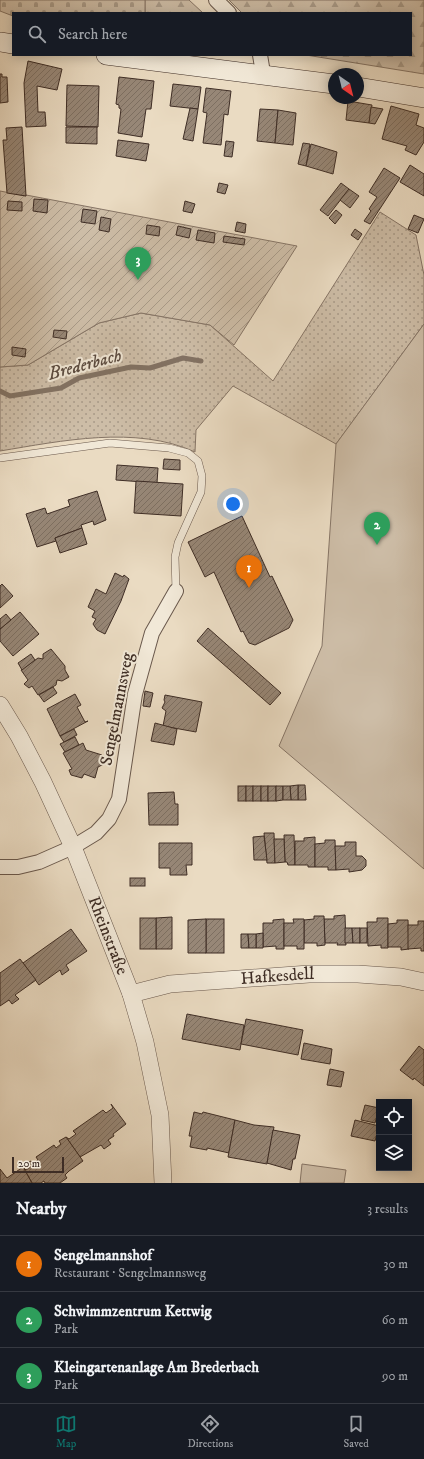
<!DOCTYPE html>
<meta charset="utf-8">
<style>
:root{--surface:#171b24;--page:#20242c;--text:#f1f3f6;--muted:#9ea1a6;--line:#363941;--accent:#0f766e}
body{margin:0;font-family:"IM FELL DW Pica",serif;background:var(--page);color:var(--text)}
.controls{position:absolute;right:12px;bottom:12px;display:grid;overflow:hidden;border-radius:0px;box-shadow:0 2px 10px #0003}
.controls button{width:36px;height:36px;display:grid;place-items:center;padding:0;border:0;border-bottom:1px solid var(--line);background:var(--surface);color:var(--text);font:20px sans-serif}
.compass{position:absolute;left:328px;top:68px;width:36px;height:36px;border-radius:50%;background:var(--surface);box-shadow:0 2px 10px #0003;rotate:145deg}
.scale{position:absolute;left:12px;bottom:10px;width:52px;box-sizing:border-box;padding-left:4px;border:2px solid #3e2d25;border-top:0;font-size:11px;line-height:14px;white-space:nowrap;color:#3e2d25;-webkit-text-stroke:3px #f1e8d7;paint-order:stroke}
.you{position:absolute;left:233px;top:504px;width:14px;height:14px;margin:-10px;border:3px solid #fff;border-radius:50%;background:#1a73e8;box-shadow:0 0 0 6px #1a73e833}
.badge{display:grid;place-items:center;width:26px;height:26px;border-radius:50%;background:var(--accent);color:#fff;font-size:13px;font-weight:700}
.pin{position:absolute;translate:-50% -33px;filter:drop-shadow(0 1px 2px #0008)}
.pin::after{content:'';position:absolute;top:21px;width:14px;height:12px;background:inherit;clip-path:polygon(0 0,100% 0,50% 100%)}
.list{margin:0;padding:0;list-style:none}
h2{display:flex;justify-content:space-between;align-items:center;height:52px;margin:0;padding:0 16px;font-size:17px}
h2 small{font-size:13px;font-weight:400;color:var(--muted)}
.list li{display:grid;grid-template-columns:26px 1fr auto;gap:12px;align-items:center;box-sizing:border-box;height:56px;padding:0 16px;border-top:1px solid var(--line)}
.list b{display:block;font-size:15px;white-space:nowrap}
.list p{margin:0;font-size:13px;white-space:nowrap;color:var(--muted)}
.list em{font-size:13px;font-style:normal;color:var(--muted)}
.icon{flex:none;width:22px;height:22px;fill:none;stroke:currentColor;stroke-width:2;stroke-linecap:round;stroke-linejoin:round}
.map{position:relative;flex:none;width:424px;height:1183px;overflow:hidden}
.search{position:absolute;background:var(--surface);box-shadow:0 2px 10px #0003;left:12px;right:12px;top:12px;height:44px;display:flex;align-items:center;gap:10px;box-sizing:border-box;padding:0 14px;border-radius:0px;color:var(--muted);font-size:15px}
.sheet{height:220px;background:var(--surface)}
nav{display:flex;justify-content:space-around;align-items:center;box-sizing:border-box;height:56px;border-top:1px solid var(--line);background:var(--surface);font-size:11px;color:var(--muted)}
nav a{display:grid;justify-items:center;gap:2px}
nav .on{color:var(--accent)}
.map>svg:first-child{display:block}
</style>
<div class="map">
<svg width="424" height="1183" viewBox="0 0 424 1183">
<defs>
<pattern id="grass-dots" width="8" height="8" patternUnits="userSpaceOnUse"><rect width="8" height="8" fill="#cdbda7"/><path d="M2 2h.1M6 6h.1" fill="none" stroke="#a89a88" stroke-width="1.8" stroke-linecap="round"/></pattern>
<pattern id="forest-firs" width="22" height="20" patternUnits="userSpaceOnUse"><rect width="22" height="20" fill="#cdbda7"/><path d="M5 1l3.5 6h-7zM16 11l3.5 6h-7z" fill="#a89a88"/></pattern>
<pattern id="cemetery-stones" width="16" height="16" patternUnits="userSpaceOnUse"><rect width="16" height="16" fill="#cdbda7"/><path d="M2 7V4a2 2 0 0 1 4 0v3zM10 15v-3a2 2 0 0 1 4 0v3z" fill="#a89a88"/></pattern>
<pattern id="garden-furrows" width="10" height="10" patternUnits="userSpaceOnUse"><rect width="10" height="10" fill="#cdbda7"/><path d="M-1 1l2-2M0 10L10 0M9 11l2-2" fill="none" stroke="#a89a88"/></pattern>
<pattern id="building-hatch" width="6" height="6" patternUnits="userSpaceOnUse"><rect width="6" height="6" fill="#978777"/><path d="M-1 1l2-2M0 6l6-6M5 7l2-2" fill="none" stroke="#7d6f61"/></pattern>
</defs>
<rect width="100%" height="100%" fill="#eadbc2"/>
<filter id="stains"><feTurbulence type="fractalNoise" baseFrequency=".005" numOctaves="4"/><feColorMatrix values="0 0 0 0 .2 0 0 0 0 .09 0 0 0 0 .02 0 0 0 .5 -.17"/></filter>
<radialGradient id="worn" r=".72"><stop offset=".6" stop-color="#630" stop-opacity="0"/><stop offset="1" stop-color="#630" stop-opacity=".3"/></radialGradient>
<path fill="url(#grass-dots)" stroke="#867566" d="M380 212 416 235 424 275V324L336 444 233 386 196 430 195 452C136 425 61 441 0 451V367L28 365 99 323 141 313 210 325 273 381Z"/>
<g fill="url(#forest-firs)" stroke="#867566">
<polygon points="145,0 189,0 203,13 145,13"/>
<polygon points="229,0 424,0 424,74 306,55 411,55 411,13 242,13"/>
</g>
<polygon fill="url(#cemetery-stones)" stroke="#867566" points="0,0 145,0 145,13 13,13 13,16 0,11"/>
<g fill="#cdbda7" stroke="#867566">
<polygon points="424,324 424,869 279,746 322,646 336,444"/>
<polygon points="302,1164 346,1170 344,1183 300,1183"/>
</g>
<polygon fill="url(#garden-furrows)" stroke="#867566" points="0,191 26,196 26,195 297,246 234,345 210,325 141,313 99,323 28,365 0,367"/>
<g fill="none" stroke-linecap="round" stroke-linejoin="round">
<polyline stroke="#827263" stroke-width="5" points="0,391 10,396 61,388 79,378 131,367 150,368 183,358 201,361"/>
</g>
<g fill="url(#building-hatch)" stroke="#3e2d25">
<polygon points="28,61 62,69 57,90 37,86 38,112 45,112 46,126 26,127 24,83"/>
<polygon points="0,74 2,74 2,77 7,77 8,102 0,103"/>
<polygon points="119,77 154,81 151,109 146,109 142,137 118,133 121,109 119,108 119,105 116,104"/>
<polygon points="173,84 201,87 198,109 170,106"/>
<polygon points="67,85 99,86 98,127 66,126"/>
<polygon points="206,88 231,91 228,115 224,114 221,145 203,143 207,113 203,112"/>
<polygon points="348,101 372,105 369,123 346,120"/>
<polygon points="391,106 419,114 416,125 424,128 424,142 416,155 405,150 407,146 382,139"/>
<polygon points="371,107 383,109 375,124 369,123"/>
<polygon points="190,108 198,109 193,141 183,139"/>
<polygon points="260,109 278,110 275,143 257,141"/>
<polygon points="278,110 296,113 293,145 275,143"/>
<polygon points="22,127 26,196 7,193 3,140 7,140 6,128"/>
<polygon points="66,127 97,127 97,144 66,143"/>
<polygon points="118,140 149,144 146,161 116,156"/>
<polygon points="226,141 234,142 232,157 224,156"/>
<polygon points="303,143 310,144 306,166 298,164"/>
<polygon points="311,144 337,152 333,174 306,166"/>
<polygon points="410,165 424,174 424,196 400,182"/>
<polygon points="384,168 400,178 370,224 364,221 371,211 369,209 377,197 369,192"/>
<polygon points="219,183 228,185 225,194 217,192"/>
<polygon points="341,183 349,189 328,216 320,210"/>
<polygon points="349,189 359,196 350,208 340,200"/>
<polygon points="34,199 48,200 47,213 33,211"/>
<polygon points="8,201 22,202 22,211 7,210"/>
<polygon points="185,201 195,204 192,213 183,211"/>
<polygon points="83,209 97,211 95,224 81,222"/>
<polygon points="336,210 342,215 335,224 329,218"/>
<polygon points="414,215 424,219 418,233 408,229"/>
<polygon points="101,217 111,219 109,232 99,230"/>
<polygon points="237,222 246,224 245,233 235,231"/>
<polygon points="147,225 160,227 159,236 146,234"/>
<polygon points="178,226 191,229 189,238 176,235"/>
<polygon points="355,229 362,234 358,240 351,235"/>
<polygon points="198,230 215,233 214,243 196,240"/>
<polygon points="224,236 245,239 244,245 223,242"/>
<polygon points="54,330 67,331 66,339 53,337"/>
<polygon points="12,347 26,349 25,357 12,355"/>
<polygon points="164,459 180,460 180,470 163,469"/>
<polygon points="117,465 158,468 157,483 116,480"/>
<polygon points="136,481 183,484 181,516 134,513"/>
<polygon points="97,491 106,520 94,525 93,521 81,525 82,528 55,538 56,541 37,547 26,514 45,508 47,514 70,506 68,500"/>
<polygon points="242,516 270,577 272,576 293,620 289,628 255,645 249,643 243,631 241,632 214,572 205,577 188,542"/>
<polygon points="82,528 87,544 60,553 55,538"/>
<polygon points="115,573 123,577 124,575 129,579 121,601 105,634 97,630 93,624 96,619 92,617 95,611 88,607 96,589 106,594"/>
<polygon points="2,584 13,596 0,608 0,586"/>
<polygon points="20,612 39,634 13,656 0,641 0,629"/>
<polygon points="6,614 11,620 0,629 0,619"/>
<polygon points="208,628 281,693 270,705 197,641"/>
<polygon points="51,649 65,666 65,670 69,677 62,681 57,680 56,685 38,695 32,686 29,688 24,684 28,680 21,670 38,658 43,659 43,654"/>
<polygon points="31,654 35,660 22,670 18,663"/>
<polygon points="53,687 57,693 44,702 39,695"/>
<polygon points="145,691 153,693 150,707 143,706"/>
<polygon points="75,694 81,705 77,707 85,722 88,721 60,736 47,709"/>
<polygon points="165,695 202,702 196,732 163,726 166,711 162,708 165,702 164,700"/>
<polygon points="155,723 177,729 174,745 151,741"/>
<polygon points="74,729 77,735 64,742 60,736"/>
<polygon points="75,737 79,745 65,752 60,744"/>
<polygon points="83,743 86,750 102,755 106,763 98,767 95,778 84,774 82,778 71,775 69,770 72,769 63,753"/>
<polygon points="298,785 305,785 306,800 298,800"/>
<polygon points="298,785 298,800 291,800 290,786"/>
<rect x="238" y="786" width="8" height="15"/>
<rect x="246" y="786" width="7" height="15"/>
<rect x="253" y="786" width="8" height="15"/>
<rect x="261" y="786" width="7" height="15"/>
<rect x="268" y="786" width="8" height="15"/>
<polygon points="276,786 283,786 283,800 276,801"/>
<polygon points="283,786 290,786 291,800 283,800"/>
<polygon points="174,792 175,804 178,804 178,825 149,825 148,793"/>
<polygon points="264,833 274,833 275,863 267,863"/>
<polygon points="284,835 294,835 295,865 288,865 287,862 285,862"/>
<polygon points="264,836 267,860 254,860 253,837"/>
<polygon points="315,837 315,867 308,867 308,865 295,865 295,841 304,841 304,838"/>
<polygon points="274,839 284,839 285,862 275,863"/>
<polygon points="325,840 335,840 336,870 328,870 328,867 315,867 315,844 325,843"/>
<polygon points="345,842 356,842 356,856 362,856 366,860 366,866 362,870 349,872 349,869 336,870 335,846 345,846"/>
<polygon points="159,843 192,843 192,865 186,865 187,875 170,875 170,868 159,868"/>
<rect x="130" y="878" width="15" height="8"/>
<polygon points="345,915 346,945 337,945 338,943 325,943 324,919 334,919 334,916"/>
<polygon points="314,916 324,916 325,945 317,946 317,943 304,943 304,920 314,919"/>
<polygon points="172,917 172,949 156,949 156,918"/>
<rect x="140" y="918" width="16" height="31"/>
<polygon points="377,918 388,918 388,948 381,948 381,945 368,946 367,922 377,922"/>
<rect x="206" y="919" width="18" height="34"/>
<polygon points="206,919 206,953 188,953 188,920"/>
<polygon points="284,919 284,949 276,949 276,946 263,947 263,923 273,923 273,920"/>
<polygon points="293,919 304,919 304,949 297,949 297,946 284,946 284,923 294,923"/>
<polygon points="397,920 408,920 409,949 401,950 401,947 388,947 388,924 397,923"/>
<polygon points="418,921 424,921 424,951 421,951 421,948 408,949 408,925 418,925"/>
<polygon points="345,928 352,928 353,943 345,943"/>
<polygon points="352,928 360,928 360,943 353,943"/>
<rect x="360" y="928" width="7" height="15"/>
<polygon points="71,929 87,951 66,965 69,970 62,975 60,970 39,985 23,963"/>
<polygon points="263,933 263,948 256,948 256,934"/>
<polygon points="241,934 248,934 249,948 241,948"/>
<polygon points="248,934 256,934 256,948 249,948"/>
<polygon points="20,959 36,980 15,995 19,999 12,1004 9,1000 0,1006 0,973"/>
<polygon points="187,1014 244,1025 240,1050 182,1039"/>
<polygon points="246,1019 303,1030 298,1055 241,1044"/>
<polygon points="304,1043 332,1049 330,1064 301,1059"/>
<polygon points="419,1046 424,1050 424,1086 414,1078 413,1080 400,1070"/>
<polygon points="330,1069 344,1072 341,1087 327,1085"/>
<polygon points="111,1104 126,1124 113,1134 114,1136 108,1140 111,1144 104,1149 101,1145 80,1157 66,1137 69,1139 76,1134 73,1131 103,1110 106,1113 113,1108"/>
<polygon points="365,1105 379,1108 375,1123 361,1120"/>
<polygon points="194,1112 202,1114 203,1112 235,1120 229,1153 207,1148 207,1150 190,1147 192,1136 189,1136"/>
<polygon points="235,1120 254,1125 274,1127 267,1164 228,1157"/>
<polygon points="355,1120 379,1126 375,1141 351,1136"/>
<polygon points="273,1130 300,1135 295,1159 293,1159 291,1170 267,1163"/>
<polygon points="66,1137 83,1161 69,1171 65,1175 67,1178 60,1183 45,1183 44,1181 41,1183 32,1183 23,1167 26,1170 32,1166 29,1162 31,1161 33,1164 38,1160 36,1157 54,1145 56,1148 61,1144 59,1141"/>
<polygon points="23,1167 32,1183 0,1183 0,1169 7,1178"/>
</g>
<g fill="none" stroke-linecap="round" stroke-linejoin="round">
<g stroke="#69584c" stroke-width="8">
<polyline id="service" points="0,458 110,443 169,448 188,453 198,461 202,476 201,492 178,543 175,557 176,591"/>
</g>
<g stroke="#69584c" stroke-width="16">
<g id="minor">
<polyline points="216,0 229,13"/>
<polyline points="260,55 263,73"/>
<polyline points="0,867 18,867 39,862 73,847 96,833 109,819 119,799 135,694 152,633 176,591"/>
</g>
</g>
<g stroke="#69584c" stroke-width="18">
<g id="tertiary">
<path id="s1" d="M0 705 19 736 43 782 73 847 131 994 145 1042 160 1115 163 1183"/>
<path id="s2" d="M131 994 170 984 309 974H358L401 977 424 982"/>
</g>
</g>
<g stroke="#3e2d25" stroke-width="20">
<g id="secondary">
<polyline points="0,42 13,44"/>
<polyline points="106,55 334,84"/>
<polyline points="358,87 424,98"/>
</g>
</g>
<use href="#service" stroke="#f1e8d7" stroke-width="7"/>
<use href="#minor" stroke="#f1e8d7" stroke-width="14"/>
<use href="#tertiary" stroke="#f1e8d7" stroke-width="17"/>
<use href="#secondary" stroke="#f1e8d7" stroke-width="19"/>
</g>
<g text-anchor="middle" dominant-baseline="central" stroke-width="4" stroke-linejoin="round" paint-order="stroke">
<g font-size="17" fill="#3e2d25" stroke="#f1e8d7">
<text transform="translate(117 709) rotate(-79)">Sengelmannsweg</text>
<text stroke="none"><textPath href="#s1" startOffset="255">Rheinstraße</textPath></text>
<text stroke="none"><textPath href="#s2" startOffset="148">Hafkesdell</textPath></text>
</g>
<g font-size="18" font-style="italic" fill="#5a4a3f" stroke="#f1e8d7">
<text transform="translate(85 365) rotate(-15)">Brederbach</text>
</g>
</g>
<rect width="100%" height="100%" filter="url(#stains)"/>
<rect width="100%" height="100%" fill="url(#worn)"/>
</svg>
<div class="controls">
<button><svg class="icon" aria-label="locate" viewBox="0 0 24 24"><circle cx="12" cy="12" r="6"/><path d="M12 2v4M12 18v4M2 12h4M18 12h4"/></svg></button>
<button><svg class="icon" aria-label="layers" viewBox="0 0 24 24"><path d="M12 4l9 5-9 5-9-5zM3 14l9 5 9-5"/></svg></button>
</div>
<svg class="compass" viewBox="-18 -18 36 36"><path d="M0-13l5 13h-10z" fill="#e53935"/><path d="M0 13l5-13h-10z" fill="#9ea1a6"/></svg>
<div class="scale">20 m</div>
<div class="you"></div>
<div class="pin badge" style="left:249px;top:588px;background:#e8710a">1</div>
<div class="pin badge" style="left:377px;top:545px;background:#2e9e5b">2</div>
<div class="pin badge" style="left:138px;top:280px;background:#2e9e5b">3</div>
<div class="search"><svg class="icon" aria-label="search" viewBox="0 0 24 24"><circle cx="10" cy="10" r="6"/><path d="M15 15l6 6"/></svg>Search here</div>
</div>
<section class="sheet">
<h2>Nearby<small>3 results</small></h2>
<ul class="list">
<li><span class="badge" style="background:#e8710a">1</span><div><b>Sengelmannshof</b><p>Restaurant · Sengelmannsweg</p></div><em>30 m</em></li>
<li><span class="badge" style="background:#2e9e5b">2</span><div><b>Schwimmzentrum Kettwig</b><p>Park</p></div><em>60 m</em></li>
<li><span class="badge" style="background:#2e9e5b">3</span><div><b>Kleingartenanlage Am Brederbach</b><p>Park</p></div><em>90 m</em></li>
</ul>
</section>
<nav>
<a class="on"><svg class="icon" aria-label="map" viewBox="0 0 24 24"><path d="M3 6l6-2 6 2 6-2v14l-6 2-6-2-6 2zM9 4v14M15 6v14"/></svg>Map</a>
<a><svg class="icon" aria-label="directions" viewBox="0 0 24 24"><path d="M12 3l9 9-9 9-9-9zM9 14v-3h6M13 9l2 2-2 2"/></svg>Directions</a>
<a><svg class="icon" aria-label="saved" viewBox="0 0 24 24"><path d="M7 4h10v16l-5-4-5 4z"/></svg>Saved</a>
</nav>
